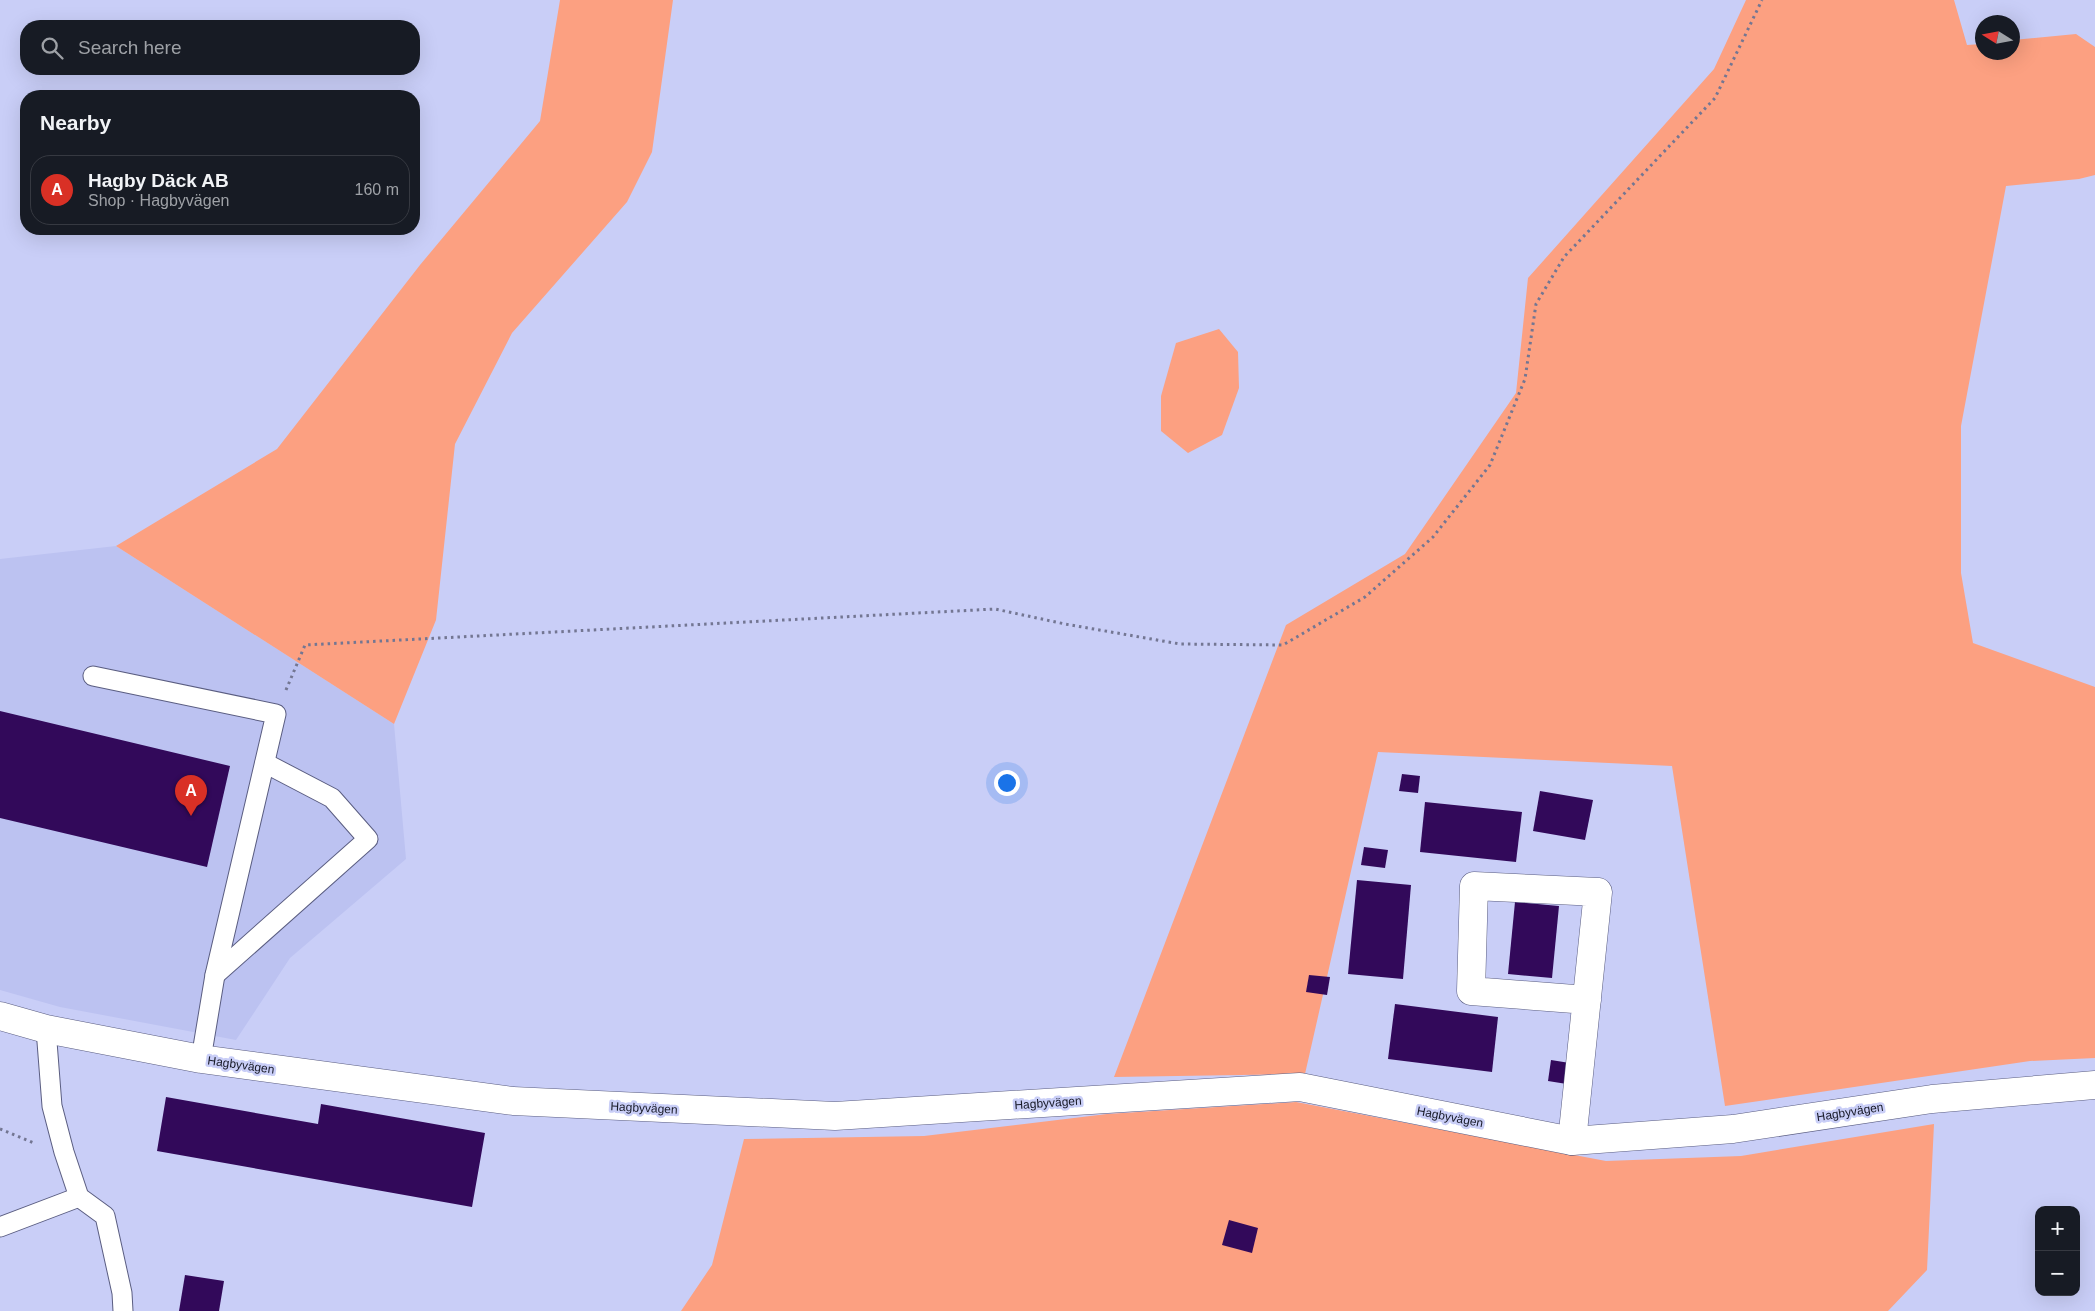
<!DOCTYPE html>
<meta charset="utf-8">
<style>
:root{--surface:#171b24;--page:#20242c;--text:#f1f3f6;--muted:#9ea1a6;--line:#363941;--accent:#d93025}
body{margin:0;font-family:Arial,sans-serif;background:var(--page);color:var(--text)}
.controls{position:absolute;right:15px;bottom:15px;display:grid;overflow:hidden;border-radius:10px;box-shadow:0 5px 20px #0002}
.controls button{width:45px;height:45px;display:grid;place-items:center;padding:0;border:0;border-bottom:1px solid var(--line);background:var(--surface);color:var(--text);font:25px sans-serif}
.compass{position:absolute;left:1975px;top:15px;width:45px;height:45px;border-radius:50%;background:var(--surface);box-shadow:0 5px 20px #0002;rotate:281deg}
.you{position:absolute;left:1006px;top:782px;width:18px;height:18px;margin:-12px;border:4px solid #fff;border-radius:50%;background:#1a73e8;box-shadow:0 0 0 8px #1a73e833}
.badge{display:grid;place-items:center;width:32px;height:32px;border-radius:50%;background:var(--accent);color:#fff;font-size:16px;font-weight:700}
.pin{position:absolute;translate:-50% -41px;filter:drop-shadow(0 1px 2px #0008)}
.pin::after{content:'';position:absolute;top:26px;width:18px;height:15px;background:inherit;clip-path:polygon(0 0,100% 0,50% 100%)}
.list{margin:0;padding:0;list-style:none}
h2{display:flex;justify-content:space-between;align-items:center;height:65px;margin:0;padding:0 20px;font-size:21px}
h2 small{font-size:16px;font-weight:400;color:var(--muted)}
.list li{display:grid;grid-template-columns:32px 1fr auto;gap:15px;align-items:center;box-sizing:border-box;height:70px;margin:0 10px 10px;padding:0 10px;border:1px solid var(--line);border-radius:20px}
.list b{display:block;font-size:19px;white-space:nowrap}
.list p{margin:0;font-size:16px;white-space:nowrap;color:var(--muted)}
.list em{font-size:16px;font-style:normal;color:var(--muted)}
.icon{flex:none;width:28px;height:28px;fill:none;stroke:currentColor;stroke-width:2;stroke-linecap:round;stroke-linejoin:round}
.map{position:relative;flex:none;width:2095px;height:1311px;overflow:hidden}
.search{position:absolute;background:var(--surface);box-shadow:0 5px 20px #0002;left:20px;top:20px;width:400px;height:55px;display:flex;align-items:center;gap:12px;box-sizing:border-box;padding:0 18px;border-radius:20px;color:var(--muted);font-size:19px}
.panel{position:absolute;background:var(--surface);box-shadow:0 5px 20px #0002;left:20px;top:90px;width:400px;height:145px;border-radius:20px}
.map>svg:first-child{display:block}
</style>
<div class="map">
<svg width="2095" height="1311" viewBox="0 0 2095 1311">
<rect width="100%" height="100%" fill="#c9cef7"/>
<polygon fill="#bcc2f1" points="116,546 394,724 406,859 290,958 236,1040 60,1007 0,990 0,559"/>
<g fill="#fca081">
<polygon points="560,0 673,0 652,152 627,202 512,333 455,444 436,620 394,724 116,546 277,449 420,265 540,121"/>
<polygon points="1746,0 1954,0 1967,45 1982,44 1982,52 2012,52 2013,40 2076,34 2095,47 2095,175 2079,179 2006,186 1961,426 1961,573 1973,643 2095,687 2095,1058 2030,1061 1725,1106 1672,766 1378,752 1305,1074 1114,1077 1286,625 1405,554 1516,393 1528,278 1714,69"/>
<polygon points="1219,329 1238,352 1239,388 1222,435 1188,453 1161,431 1161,396 1176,343"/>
<polygon points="1296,1102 1606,1161 1741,1156 1934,1124 1927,1270 1888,1311 681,1311 712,1265 744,1139 924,1136 1107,1114"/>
</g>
<g fill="#32095a">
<polygon points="0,711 230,766 207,867 0,818"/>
<polygon points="1402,774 1420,776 1418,793 1399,791"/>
<polygon points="1540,791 1593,800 1585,840 1533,831"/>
<polygon points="1425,802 1522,812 1516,862 1420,852"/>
<polygon points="1364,847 1388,850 1385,868 1361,865"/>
<polygon points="1357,880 1411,885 1403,979 1348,974"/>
<polygon points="1515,902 1559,906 1552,978 1508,974"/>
<polygon points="1309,975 1330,977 1327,995 1306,992"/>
<polygon points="1395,1004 1498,1017 1492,1072 1388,1059"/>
<polygon points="1551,1060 1576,1064 1573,1085 1548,1081"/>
<polygon points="166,1097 318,1124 321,1104 485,1133 472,1207 157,1151"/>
<polygon points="1229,1220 1258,1228 1252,1253 1222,1245"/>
<polygon points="185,1275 224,1281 219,1311 179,1311"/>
</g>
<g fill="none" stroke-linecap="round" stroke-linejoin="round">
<g stroke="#5a5d81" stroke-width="21">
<g id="service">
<polyline points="93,676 276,714 215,975 201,1059"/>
<polyline points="215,975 368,839 332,798 265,763"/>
<polyline points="46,1029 52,1106 64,1152 79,1197 105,1216 122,1293 123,1311"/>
<polyline points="0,1227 79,1197"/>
</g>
</g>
<g stroke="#5a5d81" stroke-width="29">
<polyline id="minor" points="1572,1141 1598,892 1474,886 1471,991 1587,1000"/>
</g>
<g stroke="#5a5d81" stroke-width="29">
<polyline id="tertiary" points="0,1016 46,1029 201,1059 513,1101 835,1116 1300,1087 1572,1141 1733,1129 1932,1099 2095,1085"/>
</g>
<g stroke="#737692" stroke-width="3" stroke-dasharray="2.5 4" stroke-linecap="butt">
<polyline points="286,690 305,645 995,609 1065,624 1180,644 1283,645 1365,597 1433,537 1490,465 1525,379 1536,304 1564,257 1715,98 1762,0"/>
<polyline points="0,1129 34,1143"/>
</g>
<use href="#service" stroke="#fff" stroke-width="19"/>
<use href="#minor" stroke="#fff" stroke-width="28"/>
<use href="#tertiary" stroke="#fff" stroke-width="28"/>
</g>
<g text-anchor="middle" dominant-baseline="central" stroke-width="5" stroke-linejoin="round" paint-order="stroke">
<g font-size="12" fill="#171927" stroke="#c9cef7">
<text transform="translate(241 1065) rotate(8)">Hagbyvägen</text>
<text transform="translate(1048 1103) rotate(-4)">Hagbyvägen</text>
<text transform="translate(644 1108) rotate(3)">Hagbyvägen</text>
<text transform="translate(1850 1112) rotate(-9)">Hagbyvägen</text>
<text transform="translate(1450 1117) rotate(11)">Hagbyvägen</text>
</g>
</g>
</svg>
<div class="controls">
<button>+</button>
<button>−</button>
</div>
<svg class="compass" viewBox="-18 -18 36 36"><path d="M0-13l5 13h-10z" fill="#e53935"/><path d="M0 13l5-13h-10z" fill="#9ea1a6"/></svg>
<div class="you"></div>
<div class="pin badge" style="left:191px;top:816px">A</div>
<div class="search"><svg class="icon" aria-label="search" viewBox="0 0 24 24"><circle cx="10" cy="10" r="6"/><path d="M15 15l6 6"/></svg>Search here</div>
<section class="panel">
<h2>Nearby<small></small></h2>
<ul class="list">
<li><span class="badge">A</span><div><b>Hagby Däck AB</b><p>Shop · Hagbyvägen</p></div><em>160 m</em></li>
</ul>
</section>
</div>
